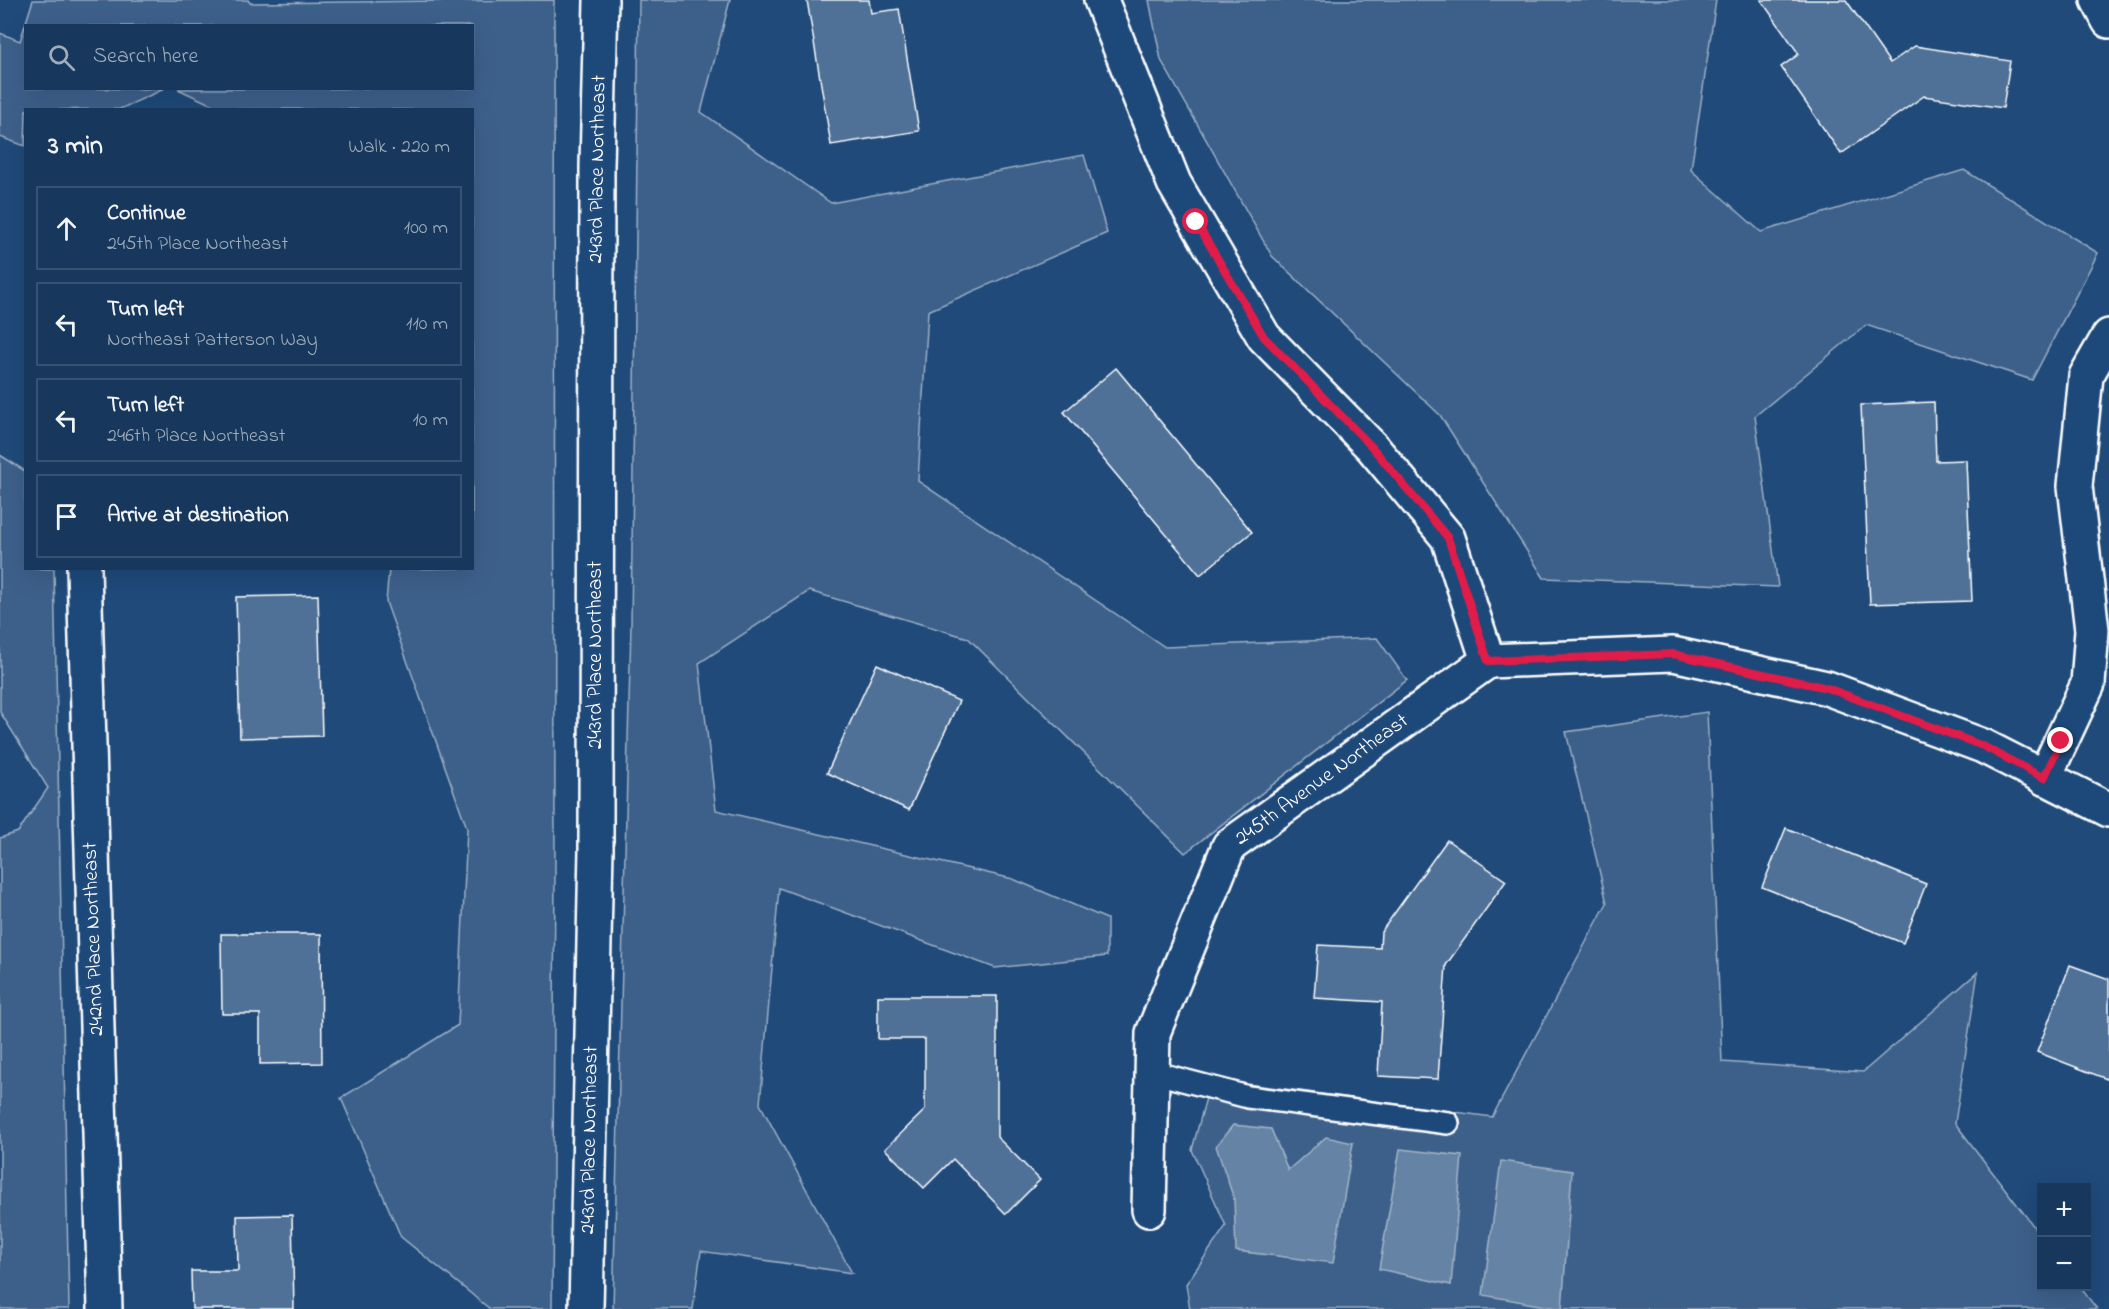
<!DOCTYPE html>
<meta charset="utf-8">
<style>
:root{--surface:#17385c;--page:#203f62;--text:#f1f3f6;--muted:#9eacbb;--line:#365272}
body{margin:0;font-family:"Indie Flower",sans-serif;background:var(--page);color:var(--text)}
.controls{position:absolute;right:18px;bottom:18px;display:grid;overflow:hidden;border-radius:0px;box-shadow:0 6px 24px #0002}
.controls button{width:54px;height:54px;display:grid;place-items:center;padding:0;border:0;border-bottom:2px solid var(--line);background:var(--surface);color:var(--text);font:30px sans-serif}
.stop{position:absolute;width:18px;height:18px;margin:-14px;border:4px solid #e11d48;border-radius:50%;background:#fff}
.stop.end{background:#e11d48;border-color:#fff;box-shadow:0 2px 6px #0008}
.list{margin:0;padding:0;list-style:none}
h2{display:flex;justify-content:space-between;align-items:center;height:78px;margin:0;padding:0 24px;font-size:26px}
h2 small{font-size:20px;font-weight:400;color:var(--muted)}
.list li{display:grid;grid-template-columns:39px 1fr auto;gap:18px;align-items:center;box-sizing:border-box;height:84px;margin:0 12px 12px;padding:0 12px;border:2px solid var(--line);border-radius:0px}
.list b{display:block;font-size:22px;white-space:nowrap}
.list p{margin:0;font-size:20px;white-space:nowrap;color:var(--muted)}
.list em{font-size:20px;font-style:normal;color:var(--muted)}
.icon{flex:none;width:33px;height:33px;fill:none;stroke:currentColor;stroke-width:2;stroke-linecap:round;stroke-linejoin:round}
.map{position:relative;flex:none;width:2109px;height:1309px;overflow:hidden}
.search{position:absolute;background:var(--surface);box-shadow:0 6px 24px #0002;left:24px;top:24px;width:450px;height:66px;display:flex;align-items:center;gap:15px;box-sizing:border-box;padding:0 21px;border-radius:0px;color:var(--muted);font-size:22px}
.panel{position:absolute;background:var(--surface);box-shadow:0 6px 24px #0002;left:24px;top:108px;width:450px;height:462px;border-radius:0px}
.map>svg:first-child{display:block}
</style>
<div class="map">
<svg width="2109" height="1309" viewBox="0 0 2109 1309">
<rect width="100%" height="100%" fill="#1f4a7a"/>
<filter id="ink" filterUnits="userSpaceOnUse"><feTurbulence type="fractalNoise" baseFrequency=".0167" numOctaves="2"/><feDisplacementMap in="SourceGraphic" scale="12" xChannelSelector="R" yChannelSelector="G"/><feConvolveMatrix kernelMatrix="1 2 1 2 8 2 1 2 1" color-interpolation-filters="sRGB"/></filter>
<g filter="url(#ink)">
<g fill="#3c618b" stroke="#9eb0c5" stroke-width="1.5">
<polygon points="33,0 248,0 250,3 554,0 555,874 552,1309 490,1309 401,1237 341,1098 458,1025 467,828 386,602 389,569 472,568 472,110 221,109 178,89 472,88 472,26 26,26 26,88 164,89 120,109 26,110 25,146 0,137 0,33 20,41"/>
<polygon points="639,0 730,0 701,112 831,203 1084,155 1107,233 928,311 918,481 1165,647 1377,638 1407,680 1185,853 968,638 809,591 699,663 716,810 1013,879 1107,919 1107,956 995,968 779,888 760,1104 852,1273 701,1251 693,1309 613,1309 631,626"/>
<polygon points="1149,0 1716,0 1691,170 1761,232 1964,170 2098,253 2032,380 1866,325 1755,416 1778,587 1544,578 1440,415 1272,256 1161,60"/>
<polygon points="0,455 25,471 26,568 54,569 69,1309 0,1309 0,838 18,832 48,788 0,712"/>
<polygon points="1707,712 1722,1062 1863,1072 1978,972 1955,1123 2041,1236 2042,1286 2080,1287 2097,1309 1190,1309 1186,1284 1226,1226 1192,1150 1211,1079 1492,1117 1607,903 1566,732"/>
</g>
<g fill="#6583a4" stroke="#a3b5c8" stroke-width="1.5">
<polygon points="1233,1125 1271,1129 1288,1170 1326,1137 1353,1143 1333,1263 1236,1251 1234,1199 1216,1146"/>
<polygon points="1400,1149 1462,1156 1451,1285 1379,1269"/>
<polygon points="1501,1161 1572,1171 1562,1309 1483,1295"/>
</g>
<g fill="#507197" stroke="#fff" stroke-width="1.5">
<polygon points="807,0 869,0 871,13 899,9 919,131 831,145"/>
<polygon points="1761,0 1846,0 1890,63 1915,46 2010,61 2003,108 1924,96 1841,154 1781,67 1799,54"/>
<polygon points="1116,368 1252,532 1200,575 1064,412"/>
<polygon points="1934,402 1936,461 1966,460 1972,601 1870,604 1861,405"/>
<polygon points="318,595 322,736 240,738 236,597"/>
<polygon points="877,664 959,701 909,810 827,773"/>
<polygon points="1786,828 1926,884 1903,943 1762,887"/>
<polygon points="1447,840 1506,881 1446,965 1438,1079 1378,1076 1382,1002 1314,998 1318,945 1380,948 1381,932"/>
<polygon points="221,934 321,934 322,1063 260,1064 260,1014 222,1014"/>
<polygon points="2070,965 2109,979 2109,1080 2037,1052"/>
<polygon points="878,996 997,996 997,1137 1040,1180 1006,1214 953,1159 924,1188 885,1149 925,1110 925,1039 878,1039"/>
<polygon points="292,1215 294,1309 192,1309 191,1271 238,1271 237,1216"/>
</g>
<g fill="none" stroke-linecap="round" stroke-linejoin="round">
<g stroke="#fff" stroke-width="26">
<polyline id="service" points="1152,1072 1248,1097 1448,1123"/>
</g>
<g stroke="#fff" stroke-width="38">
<g id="minor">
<polyline points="1101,0 1174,183 1264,337 1372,447 1448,538 1488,661"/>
<polyline points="2098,0 2109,21"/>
<polyline points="84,568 105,1309"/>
<polyline points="1488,661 1673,654 1827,688 1983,746 2109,810"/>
<polyline points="2044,778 2088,684 2092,630 2075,486 2086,376 2109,336"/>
<polyline points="1149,1210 1153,1033 1229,846 1488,661"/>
<polyline points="586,1309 596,849 597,166 601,0"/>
</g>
</g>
<use href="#service" stroke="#1f4a7a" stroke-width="21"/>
<use href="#minor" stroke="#1f4a7a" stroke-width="33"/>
</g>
</g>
<g fill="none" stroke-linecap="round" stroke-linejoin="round" filter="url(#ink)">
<polyline stroke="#e11d48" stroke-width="8" points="1196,222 1264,337 1372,447 1448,538 1488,661 1673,654 1827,688 1983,746 2044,778 2061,741"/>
</g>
<g text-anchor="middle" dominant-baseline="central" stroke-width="6" stroke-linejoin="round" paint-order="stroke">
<g font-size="21" fill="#fff" stroke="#1f4a7a">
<text transform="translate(598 169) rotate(-89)">243rd Place Northeast</text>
<text transform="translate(596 655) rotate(-90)">243rd Place Northeast</text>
<text transform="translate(1322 780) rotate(-36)">245th Avenue Northeast</text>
<text transform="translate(94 939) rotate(-92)">242nd Place Northeast</text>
<text transform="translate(590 1140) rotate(-89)">243rd Place Northeast</text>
</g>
</g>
</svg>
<div class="controls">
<button>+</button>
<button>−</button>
</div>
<div class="stop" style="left:1196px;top:222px"></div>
<div class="stop end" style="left:2061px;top:741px"></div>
<div class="search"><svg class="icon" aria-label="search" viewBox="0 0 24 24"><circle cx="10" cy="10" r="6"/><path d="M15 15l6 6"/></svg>Search here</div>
<section class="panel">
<h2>3 min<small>Walk · 220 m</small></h2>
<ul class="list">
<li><svg class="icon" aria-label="ahead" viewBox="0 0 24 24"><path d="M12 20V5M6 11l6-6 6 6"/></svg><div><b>Continue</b><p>245th Place Northeast</p></div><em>100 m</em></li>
<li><svg class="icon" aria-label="left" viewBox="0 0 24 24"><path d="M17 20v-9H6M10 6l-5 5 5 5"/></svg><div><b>Turn left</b><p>Northeast Patterson Way</p></div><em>110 m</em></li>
<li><svg class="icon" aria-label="left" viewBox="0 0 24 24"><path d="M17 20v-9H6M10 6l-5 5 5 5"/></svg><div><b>Turn left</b><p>246th Place Northeast</p></div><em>10 m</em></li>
<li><svg class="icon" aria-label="arrive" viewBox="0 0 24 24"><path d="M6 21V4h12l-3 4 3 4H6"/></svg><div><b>Arrive at destination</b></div></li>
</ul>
</section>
</div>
